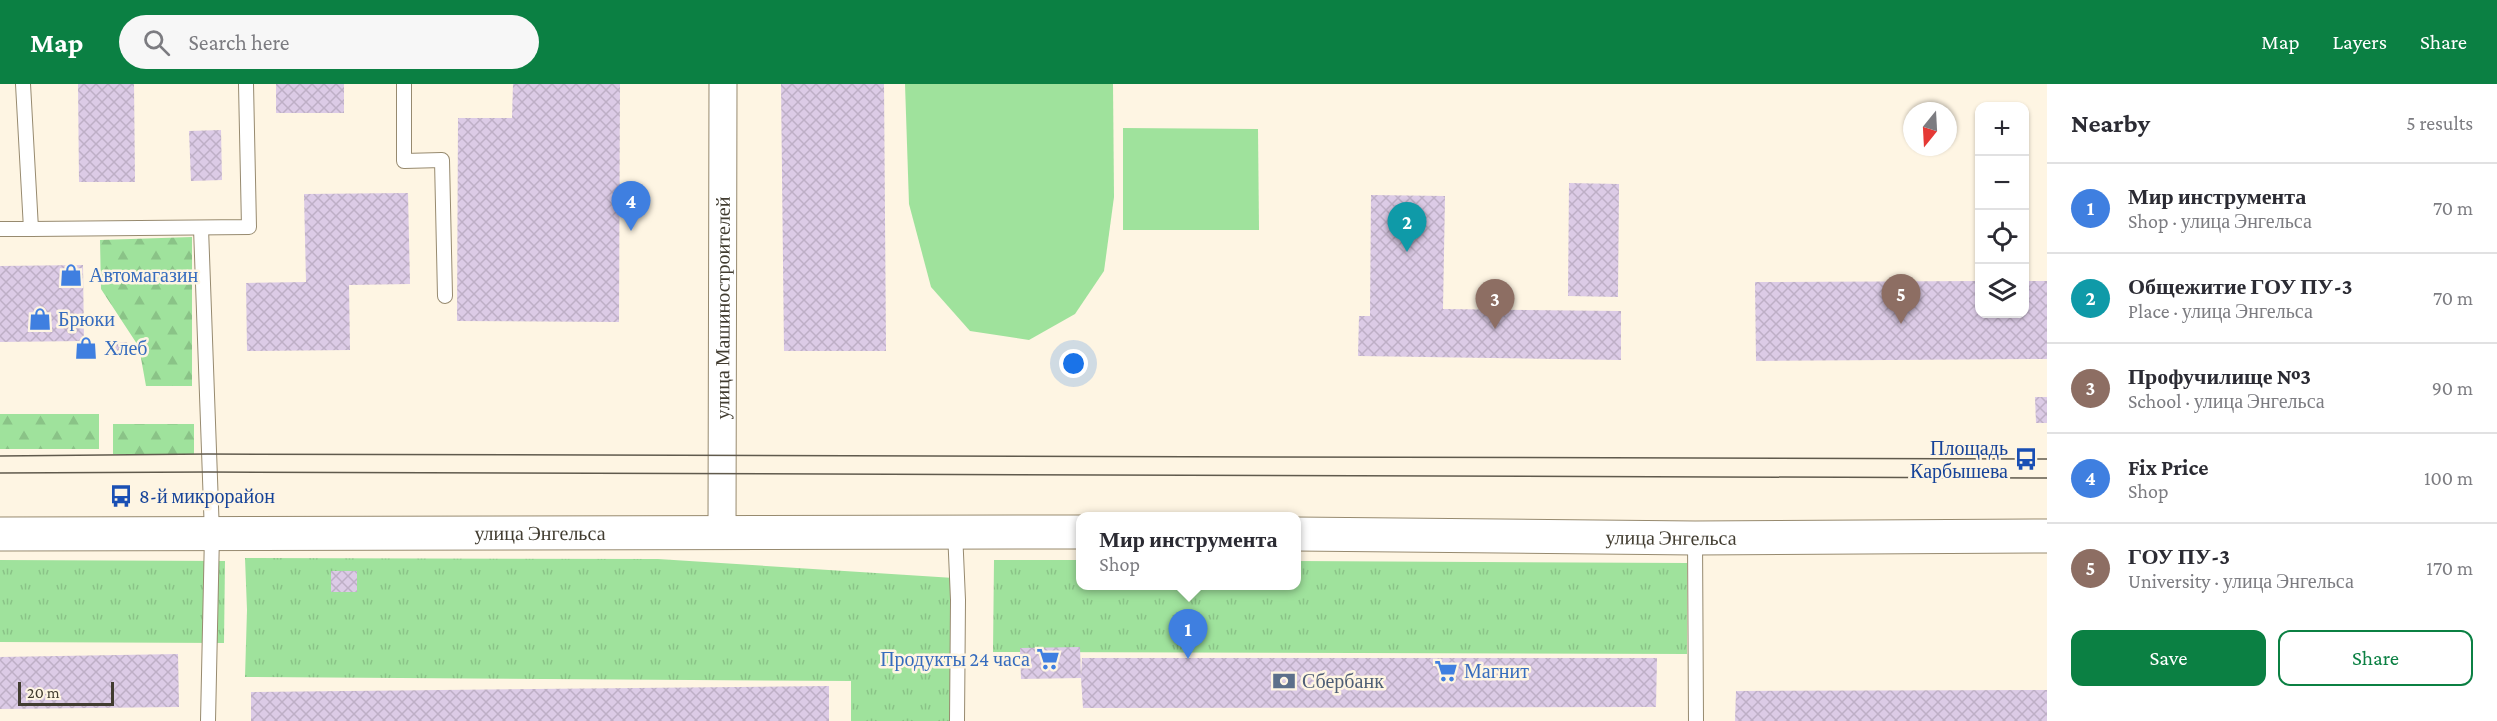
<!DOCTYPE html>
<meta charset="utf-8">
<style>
:root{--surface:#fff;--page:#f7f7f7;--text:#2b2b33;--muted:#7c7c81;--line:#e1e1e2;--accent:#0b8043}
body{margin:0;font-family:"Crimson Pro",serif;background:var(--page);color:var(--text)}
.controls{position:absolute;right:18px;top:18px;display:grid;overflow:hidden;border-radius:12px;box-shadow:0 2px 4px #0004}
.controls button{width:54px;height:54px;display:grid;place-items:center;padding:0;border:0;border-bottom:2px solid var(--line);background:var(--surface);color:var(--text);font:30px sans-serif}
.compass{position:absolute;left:1903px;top:18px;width:54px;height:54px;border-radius:50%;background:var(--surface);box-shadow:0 2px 4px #0004;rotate:198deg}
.scale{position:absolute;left:18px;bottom:15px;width:96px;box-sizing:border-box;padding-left:6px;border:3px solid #413c30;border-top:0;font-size:16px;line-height:21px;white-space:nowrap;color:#413c30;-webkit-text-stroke:4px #fef5e3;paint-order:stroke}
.you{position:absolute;left:1074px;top:280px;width:21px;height:21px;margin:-15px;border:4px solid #fff;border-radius:50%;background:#1a73e8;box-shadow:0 0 0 9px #1a73e833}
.badge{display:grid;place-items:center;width:39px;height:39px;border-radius:50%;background:var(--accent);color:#fff;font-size:20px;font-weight:700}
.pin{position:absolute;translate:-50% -50px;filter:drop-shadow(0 2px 3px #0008)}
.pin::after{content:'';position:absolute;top:32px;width:21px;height:18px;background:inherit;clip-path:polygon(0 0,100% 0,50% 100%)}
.popup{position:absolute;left:1076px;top:428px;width:225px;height:78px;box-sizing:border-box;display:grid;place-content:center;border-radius:12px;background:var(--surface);filter:drop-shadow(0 2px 4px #0005);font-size:20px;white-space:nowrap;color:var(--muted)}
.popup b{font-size:22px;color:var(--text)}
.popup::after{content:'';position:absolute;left:50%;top:100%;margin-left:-12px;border:12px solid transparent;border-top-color:var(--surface)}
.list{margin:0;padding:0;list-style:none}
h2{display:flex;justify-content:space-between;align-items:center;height:78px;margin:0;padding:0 24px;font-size:26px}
h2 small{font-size:20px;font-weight:400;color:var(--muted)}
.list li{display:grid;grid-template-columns:39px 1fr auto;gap:18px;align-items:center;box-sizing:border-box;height:90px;padding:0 24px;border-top:2px solid var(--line)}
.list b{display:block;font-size:22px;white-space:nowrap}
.list p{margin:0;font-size:20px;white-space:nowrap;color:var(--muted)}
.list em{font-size:20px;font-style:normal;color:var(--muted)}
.actions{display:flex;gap:12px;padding:18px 24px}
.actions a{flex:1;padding:14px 0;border:2px solid var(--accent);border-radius:12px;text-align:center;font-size:21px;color:var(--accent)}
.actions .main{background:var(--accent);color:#fff}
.icon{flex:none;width:33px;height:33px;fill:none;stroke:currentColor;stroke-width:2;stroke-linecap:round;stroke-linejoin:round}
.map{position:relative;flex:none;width:2047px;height:637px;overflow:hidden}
header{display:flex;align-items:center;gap:36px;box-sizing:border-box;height:84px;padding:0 30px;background:var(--accent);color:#fff}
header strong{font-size:28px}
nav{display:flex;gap:33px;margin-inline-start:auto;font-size:21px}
.search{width:420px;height:54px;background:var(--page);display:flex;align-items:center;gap:15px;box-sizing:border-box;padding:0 21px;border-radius:33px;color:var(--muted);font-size:22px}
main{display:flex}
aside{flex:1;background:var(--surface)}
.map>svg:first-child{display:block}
</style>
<header>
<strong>Map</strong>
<div class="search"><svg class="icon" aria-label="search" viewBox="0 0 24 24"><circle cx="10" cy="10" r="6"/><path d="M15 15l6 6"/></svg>Search here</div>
<nav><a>Map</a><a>Layers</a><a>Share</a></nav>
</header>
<main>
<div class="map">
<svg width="2047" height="637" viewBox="0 0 2047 637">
<defs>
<pattern id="grass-tufts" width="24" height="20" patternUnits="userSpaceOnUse" patternTransform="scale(1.5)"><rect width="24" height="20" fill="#9fe29c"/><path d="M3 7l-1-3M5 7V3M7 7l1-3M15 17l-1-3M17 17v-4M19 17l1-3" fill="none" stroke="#8ac387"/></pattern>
<pattern id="forest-firs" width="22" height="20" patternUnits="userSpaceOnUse" patternTransform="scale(1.5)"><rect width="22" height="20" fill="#9fe29c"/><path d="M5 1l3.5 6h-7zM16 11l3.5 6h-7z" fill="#8ac387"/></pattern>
<pattern id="building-cross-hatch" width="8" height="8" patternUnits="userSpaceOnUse" patternTransform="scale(1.5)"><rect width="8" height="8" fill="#dccbe6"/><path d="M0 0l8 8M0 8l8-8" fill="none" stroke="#beafc6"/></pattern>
</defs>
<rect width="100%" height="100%" fill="#fef5e3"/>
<g fill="url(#grass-tufts)">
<polygon points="245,474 658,475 954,494 950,637 851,637 851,597 245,593 247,526"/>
<polygon points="0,476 225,477 224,559 0,558"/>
<polygon points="994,476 1080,476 1080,502 1296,502 1296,477 1687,479 1687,570 993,568"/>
</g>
<g fill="url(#forest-firs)">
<polygon points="192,153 192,302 146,302 139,263 101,205 100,156"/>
<rect x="0" y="330" width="99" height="35"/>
<rect x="113" y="340" width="81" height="30"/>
</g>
<g fill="#9fe29c">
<polygon points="905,0 1113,0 1114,113 1104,187 1075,230 1029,256 970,247 931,203 909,120"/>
<polygon points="1123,44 1258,45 1259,146 1123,146"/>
</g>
<g fill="url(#building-cross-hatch)">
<polygon points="78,0 134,0 135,98 79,98"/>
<rect x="276" y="0" width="68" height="29"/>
<polygon points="513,0 620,0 619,238 457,237 458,34 512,34"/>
<polygon points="781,0 884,0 886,267 784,267"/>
<polygon points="221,46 222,96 191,97 189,47"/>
<polygon points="1569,99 1619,100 1618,213 1568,212"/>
<polygon points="408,109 410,200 349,201 350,266 247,267 246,199 306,198 304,110"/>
<polygon points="1371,111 1445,112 1443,225 1621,227 1621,276 1358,272 1359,232 1370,232"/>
<polygon points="83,181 84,257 0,258 0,182"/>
<polygon points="1980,197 1980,230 2024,230 2024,197 2047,197 2047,275 1756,277 1755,198"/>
<polygon points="127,258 128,269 112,269 112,259"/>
<rect x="78" y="259" width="16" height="11"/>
<polygon points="2035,313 2047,313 2047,339 2036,339"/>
<rect x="331" y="487" width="26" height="21"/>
<polygon points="1080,563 1081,592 1082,574 1657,574 1656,623 1083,624 1081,594 1021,595 1020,564"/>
<polygon points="178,570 179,623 0,625 0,573"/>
<polygon points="829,602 829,637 251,637 251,608"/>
<polygon points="2047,606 2047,637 1735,637 1736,607"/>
</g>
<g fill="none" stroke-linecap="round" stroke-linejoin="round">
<g stroke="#978a6f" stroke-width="16">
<g id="lane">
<polyline points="23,0 31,145 249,143 246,0"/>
<polyline points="404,0 404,77 442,76 445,212"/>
<polyline points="201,144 212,450 208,637"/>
<polyline points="0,145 31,145"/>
<polyline points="955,447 958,516 957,637"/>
<polyline points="1695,454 1696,637"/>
</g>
</g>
<g stroke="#978a6f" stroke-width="29">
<g id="street">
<path id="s1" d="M722 448 723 0"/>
</g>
</g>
<g stroke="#978a6f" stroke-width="35">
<g id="secondary">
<path id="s2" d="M0 450 1080 448"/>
<path id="s3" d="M1296 450 1695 454 2047 452"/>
</g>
</g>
<use href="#lane" stroke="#fff" stroke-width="14"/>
<use href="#street" stroke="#fff" stroke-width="27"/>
<use href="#secondary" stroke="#fff" stroke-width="33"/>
<g stroke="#605a4d" stroke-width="1.5">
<polyline points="0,372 207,370 2047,375"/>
<polyline points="0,389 208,388 2047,394"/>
</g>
</g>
<defs>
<g id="shop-bare" transform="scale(1.8)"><path d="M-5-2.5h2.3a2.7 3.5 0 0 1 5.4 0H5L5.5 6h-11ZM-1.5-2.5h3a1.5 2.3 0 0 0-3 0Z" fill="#3f7fe0" stroke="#fef5e3" stroke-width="2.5" paint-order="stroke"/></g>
<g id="bus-bare" transform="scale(1.8)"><path d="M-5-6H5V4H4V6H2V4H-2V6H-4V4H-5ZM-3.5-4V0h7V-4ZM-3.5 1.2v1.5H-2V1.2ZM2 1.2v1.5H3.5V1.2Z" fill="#1a4fb4" stroke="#fef5e3" stroke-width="2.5" paint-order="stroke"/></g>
<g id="supermarket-bare" transform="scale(1.8)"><path d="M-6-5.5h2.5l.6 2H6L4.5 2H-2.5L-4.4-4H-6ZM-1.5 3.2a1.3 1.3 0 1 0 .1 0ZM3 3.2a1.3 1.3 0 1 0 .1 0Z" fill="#3f7fe0" stroke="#fef5e3" stroke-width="2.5" paint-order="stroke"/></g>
<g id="bank-bare" transform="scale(1.8)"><path d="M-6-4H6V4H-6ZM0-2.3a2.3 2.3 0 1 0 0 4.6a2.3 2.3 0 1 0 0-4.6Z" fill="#5c6f8a" stroke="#fef5e3" stroke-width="2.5" paint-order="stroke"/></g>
</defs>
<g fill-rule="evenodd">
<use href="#shop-bare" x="71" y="191"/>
<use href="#shop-bare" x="40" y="235"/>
<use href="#shop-bare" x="86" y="264"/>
<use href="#bus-bare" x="2026" y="375"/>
<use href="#bus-bare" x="121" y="412"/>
<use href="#supermarket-bare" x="1048" y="575"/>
<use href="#supermarket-bare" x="1446" y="587"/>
<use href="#bank-bare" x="1284" y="597"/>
</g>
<g text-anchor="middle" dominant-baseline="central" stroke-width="5" stroke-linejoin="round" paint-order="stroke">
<g font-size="20" fill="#366cbe" stroke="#fef5e3" text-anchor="start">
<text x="89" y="191">Автомагазин</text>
<text x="58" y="235">Брюки</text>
<text x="104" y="264">Хлеб</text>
<text x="1030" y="575" text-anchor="end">Продукты 24 часа</text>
<text x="1464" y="587">Магнит</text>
</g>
<g font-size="20" fill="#413c30" stroke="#fef5e3">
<text stroke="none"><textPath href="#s1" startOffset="224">улица Машиностроителей</textPath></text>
<text stroke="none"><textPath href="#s2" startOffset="540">улица Энгельса</textPath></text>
<text stroke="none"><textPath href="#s3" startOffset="375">улица Энгельса</textPath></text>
</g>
<g font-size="20" fill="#164399" stroke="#fef5e3" text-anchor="end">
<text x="2008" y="364">Площадь<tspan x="2008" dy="23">Карбышева</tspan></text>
<text x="139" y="412" text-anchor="start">8-й микрорайон</text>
</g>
<g font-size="20" fill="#4e5e75" stroke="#fef5e3" text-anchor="start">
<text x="1302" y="597">Сбербанк</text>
</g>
</g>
</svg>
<div class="controls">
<button>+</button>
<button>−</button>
<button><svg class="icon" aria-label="locate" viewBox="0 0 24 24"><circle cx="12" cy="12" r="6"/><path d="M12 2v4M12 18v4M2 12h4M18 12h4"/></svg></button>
<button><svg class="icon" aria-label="layers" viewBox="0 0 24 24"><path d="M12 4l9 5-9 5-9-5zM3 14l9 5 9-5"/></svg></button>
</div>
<svg class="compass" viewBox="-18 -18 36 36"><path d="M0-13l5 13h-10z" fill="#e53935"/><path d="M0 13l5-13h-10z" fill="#7c7c81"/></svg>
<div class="scale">20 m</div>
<div class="you"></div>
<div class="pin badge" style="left:1188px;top:575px;background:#3f7fe0">1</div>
<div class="popup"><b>Мир инструмента</b>Shop</div>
<div class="pin badge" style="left:1407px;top:168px;background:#0f9aa8">2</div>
<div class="pin badge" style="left:1495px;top:245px;background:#8d6e63">3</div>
<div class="pin badge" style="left:631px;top:147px;background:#3f7fe0">4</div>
<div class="pin badge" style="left:1901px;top:240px;background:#8d6e63">5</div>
</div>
<aside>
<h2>Nearby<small>5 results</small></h2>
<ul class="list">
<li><span class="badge" style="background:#3f7fe0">1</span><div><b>Мир инструмента</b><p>Shop · улица Энгельса</p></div><em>70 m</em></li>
<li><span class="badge" style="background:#0f9aa8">2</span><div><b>Общежитие ГОУ ПУ-3</b><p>Place · улица Энгельса</p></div><em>70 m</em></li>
<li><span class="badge" style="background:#8d6e63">3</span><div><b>Профучилище №3</b><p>School · улица Энгельса</p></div><em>90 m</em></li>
<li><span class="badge" style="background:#3f7fe0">4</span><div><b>Fix Price</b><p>Shop</p></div><em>100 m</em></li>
<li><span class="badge" style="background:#8d6e63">5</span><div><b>ГОУ ПУ-3</b><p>University · улица Энгельса</p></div><em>170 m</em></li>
</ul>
<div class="actions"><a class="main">Save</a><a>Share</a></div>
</aside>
</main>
